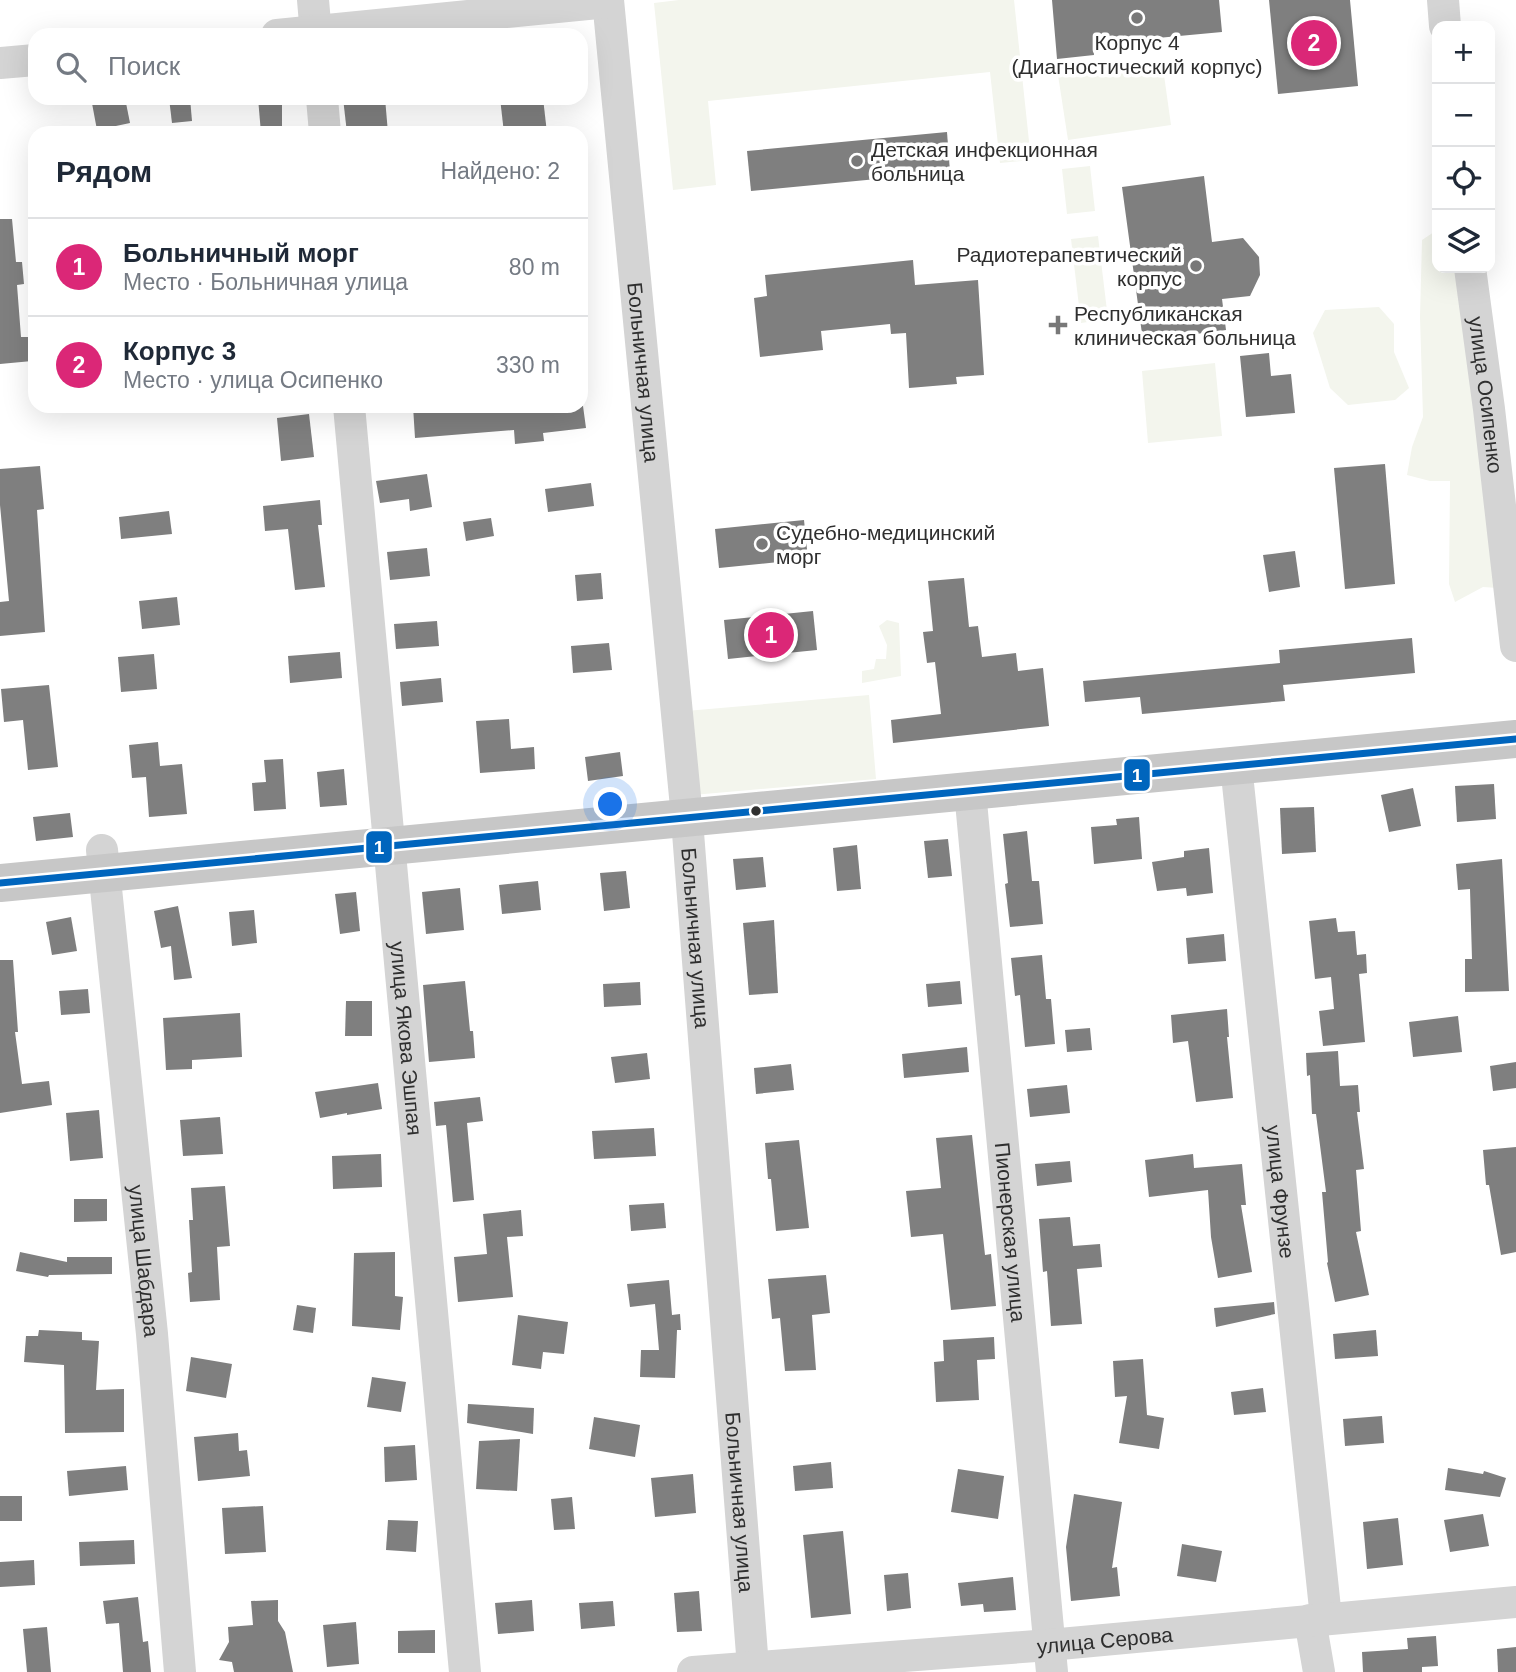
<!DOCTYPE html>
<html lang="ru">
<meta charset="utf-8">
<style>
:root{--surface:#fff;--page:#f6f6f7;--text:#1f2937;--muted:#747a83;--line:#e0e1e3;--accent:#db2777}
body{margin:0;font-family:Arial,sans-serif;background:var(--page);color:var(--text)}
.controls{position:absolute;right:21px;top:21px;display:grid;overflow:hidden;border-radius:14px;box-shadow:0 7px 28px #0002}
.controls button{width:63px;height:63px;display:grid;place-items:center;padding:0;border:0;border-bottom:2px solid var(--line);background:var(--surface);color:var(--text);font:35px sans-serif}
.you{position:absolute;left:611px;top:805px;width:24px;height:24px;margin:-18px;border:5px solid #fff;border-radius:50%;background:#1a73e8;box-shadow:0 0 0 10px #1a73e833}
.badge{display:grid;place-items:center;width:46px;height:46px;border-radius:50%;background:var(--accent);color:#fff;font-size:23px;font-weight:700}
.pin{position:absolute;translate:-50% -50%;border:4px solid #fff;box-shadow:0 2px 7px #0006}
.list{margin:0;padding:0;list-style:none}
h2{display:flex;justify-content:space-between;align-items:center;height:91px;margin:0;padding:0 28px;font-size:30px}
h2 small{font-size:23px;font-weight:400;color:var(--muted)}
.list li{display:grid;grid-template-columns:46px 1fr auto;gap:21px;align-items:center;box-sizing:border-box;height:98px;padding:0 28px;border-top:2px solid var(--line)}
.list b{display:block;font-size:26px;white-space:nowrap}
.list p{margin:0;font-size:23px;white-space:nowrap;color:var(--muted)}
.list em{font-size:23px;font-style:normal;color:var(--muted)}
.icon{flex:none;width:38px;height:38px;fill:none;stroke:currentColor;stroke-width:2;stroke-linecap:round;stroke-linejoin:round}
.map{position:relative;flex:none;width:1516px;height:1672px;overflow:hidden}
.search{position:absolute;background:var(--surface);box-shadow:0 7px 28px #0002;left:28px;top:28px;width:560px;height:77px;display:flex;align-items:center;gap:18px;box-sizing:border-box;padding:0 24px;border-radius:21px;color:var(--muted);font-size:26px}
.panel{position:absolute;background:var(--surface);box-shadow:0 7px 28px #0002;left:28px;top:126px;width:560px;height:287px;border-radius:21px}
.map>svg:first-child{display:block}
</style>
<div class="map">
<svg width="1516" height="1672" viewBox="0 0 1516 1672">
<rect width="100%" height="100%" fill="#fff"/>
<g fill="#f3f5ed">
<polygon points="679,0 1014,0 1031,160 1000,163 990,72 708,101 716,185 673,190 654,3"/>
<polygon points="1162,61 1171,125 1068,140 1058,75"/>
<polygon points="1090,166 1095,211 1067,214 1062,169"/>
<polygon points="1437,230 1437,268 1461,268 1498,588 1483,587 1455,602 1449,584 1450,481 1430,481 1407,475 1412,447 1423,417 1420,317 1422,240"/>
<polygon points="1098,236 1108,319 1081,323 1071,239"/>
<polygon points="1379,307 1394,324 1394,352 1409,388 1395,400 1348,405 1330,388 1313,333 1325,310"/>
<polygon points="1215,363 1222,436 1148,443 1142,371"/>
<polygon points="887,620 899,623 901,676 862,683 862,671 874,669 876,659 886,659 887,645 879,626"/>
<polygon points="869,695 876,779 693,795 686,711"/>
</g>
<g fill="#7f7f7f">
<polygon points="1052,0 1219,0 1222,32 1093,44 1094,55 1057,59"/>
<polygon points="1269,0 1350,0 1358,86 1278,94"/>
<polygon points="91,98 125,98 130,123 97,130"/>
<polygon points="169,98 190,98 192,121 172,123"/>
<polygon points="258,98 282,98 282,133 261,133"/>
<polygon points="343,98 385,98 388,133 347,133"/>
<polygon points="500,98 543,98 547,133 504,133"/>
<polygon points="947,132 950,172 751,191 747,151"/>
<polygon points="1204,176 1212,242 1243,238 1259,257 1260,275 1250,296 1222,299 1226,330 1143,341 1122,187"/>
<polygon points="0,219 12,219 16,262 22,262 24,284 17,285 21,337 30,337 32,361 0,364"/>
<polygon points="913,260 915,285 978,280 984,375 956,377 957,384 909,388 906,333 891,334 890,324 821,331 823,350 760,357 754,298 767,296 765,275"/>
<polygon points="1269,353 1271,376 1291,374 1295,413 1246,417 1240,356"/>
<polygon points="413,406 583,406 586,428 543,433 544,441 515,444 514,430 415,438"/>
<polygon points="309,414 314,457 281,461 277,418"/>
<polygon points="1385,464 1395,584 1345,589 1334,468"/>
<polygon points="40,466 44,509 37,510 45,632 0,636 0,602 9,601 0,505 0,469"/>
<polygon points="427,474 432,507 410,511 409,499 380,503 376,481"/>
<polygon points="591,483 594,506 548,512 545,489"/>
<polygon points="320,500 322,525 318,525 325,587 295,590 288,529 265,531 263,506"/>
<polygon points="169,511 172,534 121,539 119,517"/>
<polygon points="491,518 494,536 466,541 463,522"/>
<polygon points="804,520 808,559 719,568 715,529"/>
<polygon points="427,548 430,576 390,580 387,552"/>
<polygon points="1295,551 1300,587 1269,592 1263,555"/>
<polygon points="601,573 603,599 577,601 575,575"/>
<polygon points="964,578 969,627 978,626 982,657 1016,653 1018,671 1043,668 1049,726 893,743 891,720 941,714 935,662 927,663 923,632 933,631 928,581"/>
<polygon points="177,597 180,625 142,629 139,601"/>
<polygon points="813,611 817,650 728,659 724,620"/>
<polygon points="437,621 439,646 396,649 394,624"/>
<polygon points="1412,638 1415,673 1283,685 1285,701 1142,714 1140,697 1085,702 1083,681 1280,663 1279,650"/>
<polygon points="609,643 612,670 573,673 571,646"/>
<polygon points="340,652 342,678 290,683 288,656"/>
<polygon points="154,654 157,689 121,692 118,657"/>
<polygon points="441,678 443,702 402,706 400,682"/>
<polygon points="49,685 58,767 28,770 23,720 4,722 1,689"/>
<polygon points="509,719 511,749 534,747 535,769 480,773 476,721"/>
<polygon points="158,742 160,766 182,764 187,814 149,817 146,777 132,778 129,745"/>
<polygon points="620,752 623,776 588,781 585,757"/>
<polygon points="283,759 286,809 254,811 252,783 266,782 264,760"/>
<polygon points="344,769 347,805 320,807 317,772"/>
<polygon points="1494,784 1496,819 1457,822 1455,786"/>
<polygon points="1413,788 1421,826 1389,832 1381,795"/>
<polygon points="1314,807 1316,852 1282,854 1280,808"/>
<polygon points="70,813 73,837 36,841 33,817"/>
<polygon points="1139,817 1142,859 1094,864 1091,827 1117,825 1116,819"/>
<polygon points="1027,831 1032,881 1039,881 1043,924 1010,927 1005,884 1008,883 1003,834"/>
<polygon points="948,839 952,876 928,878 924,841"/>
<polygon points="857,845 861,889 837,891 833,848"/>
<polygon points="1209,848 1213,893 1187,896 1186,888 1157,891 1152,862 1184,857 1184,851"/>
<polygon points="763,857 766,887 736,890 733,859"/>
<polygon points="1502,859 1509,991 1465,992 1465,959 1472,959 1470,889 1458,890 1456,864"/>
<polygon points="626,871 630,908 604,911 600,873"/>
<polygon points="538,881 541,910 502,914 499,885"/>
<polygon points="460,888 464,930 426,934 422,892"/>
<polygon points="356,892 360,931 340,934 335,894"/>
<polygon points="178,906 192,978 174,980 171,946 161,948 154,911"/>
<polygon points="254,910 257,943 232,946 229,912"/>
<polygon points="71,917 77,951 52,955 46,922"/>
<polygon points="1336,918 1338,932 1355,931 1357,955 1366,954 1367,973 1359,974 1365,1042 1323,1046 1319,1011 1334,1009 1331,977 1315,979 1309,921"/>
<polygon points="774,920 778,993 749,995 743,923"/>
<polygon points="1224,934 1226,961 1188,964 1186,938"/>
<polygon points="1042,955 1046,999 1051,999 1055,1044 1025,1047 1020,995 1015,996 1011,958"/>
<polygon points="0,960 13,960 18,1032 15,1032 22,1084 49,1081 52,1105 0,1113"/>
<polygon points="465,981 470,1031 473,1031 475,1058 429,1062 423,985"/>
<polygon points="960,981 962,1004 928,1007 926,984"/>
<polygon points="640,982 641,1005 604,1007 603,984"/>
<polygon points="88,989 90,1013 61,1015 59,991"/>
<polygon points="346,1001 372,1001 372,1036 345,1036"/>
<polygon points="1227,1009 1229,1037 1227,1037 1233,1098 1196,1102 1188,1041 1173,1043 1171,1015"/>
<polygon points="240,1013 242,1057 192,1060 192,1069 166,1070 163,1018"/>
<polygon points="1458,1016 1462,1052 1413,1057 1409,1022"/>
<polygon points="1090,1028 1092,1050 1067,1052 1065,1030"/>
<polygon points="967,1047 969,1072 904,1078 902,1054"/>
<polygon points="1338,1051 1340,1086 1358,1085 1360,1112 1357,1112 1364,1169 1356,1170 1361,1231 1356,1232 1369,1295 1335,1302 1327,1263 1328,1262 1322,1192 1326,1192 1316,1114 1312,1114 1310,1075 1307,1076 1306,1053"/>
<polygon points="647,1053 650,1079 615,1083 611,1057"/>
<polygon points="1516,1062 1516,1088 1493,1091 1490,1066"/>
<polygon points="791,1064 794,1090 756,1094 754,1068"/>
<polygon points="378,1083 382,1109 347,1115 347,1113 320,1118 315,1092"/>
<polygon points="1067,1085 1070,1113 1030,1117 1027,1089"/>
<polygon points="480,1097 483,1121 467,1123 474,1200 453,1202 446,1125 436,1126 434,1102"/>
<polygon points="99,1110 103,1158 70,1161 66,1113"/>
<polygon points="220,1117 223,1154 183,1156 180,1120"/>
<polygon points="654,1128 656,1156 594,1159 592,1131"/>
<polygon points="972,1135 985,1255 991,1254 996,1306 951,1310 943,1234 911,1237 906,1191 941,1188 936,1138"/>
<polygon points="799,1140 809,1228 776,1231 771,1179 768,1179 765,1143"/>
<polygon points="1516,1147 1516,1252 1501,1255 1489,1185 1486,1185 1483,1150"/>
<polygon points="381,1154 382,1187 333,1189 332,1156"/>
<polygon points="1193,1154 1194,1168 1242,1164 1246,1205 1241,1205 1252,1272 1218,1278 1211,1237 1208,1190 1149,1197 1145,1160"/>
<polygon points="1070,1161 1072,1182 1037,1186 1035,1164"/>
<polygon points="225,1186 230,1246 217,1247 220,1300 190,1302 188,1273 192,1272 189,1220 193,1220 191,1188"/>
<polygon points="74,1199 107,1199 107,1221 74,1222"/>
<polygon points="664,1203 666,1228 631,1231 629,1205"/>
<polygon points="521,1210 523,1236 507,1237 513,1297 458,1302 454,1257 487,1254 483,1214"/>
<polygon points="1070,1217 1073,1246 1100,1244 1102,1267 1077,1269 1082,1324 1051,1326 1047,1271 1043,1272 1039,1219"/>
<polygon points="20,1252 67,1262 67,1257 112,1257 112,1274 49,1275 48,1277 16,1271"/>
<polygon points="395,1252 395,1296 403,1297 400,1330 352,1326 354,1253"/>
<polygon points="826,1275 830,1313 812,1315 816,1370 785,1371 780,1318 772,1319 768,1279"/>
<polygon points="669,1280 672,1315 680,1314 681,1330 677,1330 675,1378 640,1377 641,1350 659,1350 655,1304 630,1307 627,1284"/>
<polygon points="1274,1302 1275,1314 1216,1327 1214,1308"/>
<polygon points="297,1305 316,1308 313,1333 293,1330"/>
<polygon points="518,1315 568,1322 564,1354 543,1352 541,1369 512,1365"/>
<polygon points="39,1330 82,1332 82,1340 99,1341 96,1390 124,1389 124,1432 65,1433 64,1365 24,1362 26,1336 38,1336"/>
<polygon points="1376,1330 1378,1356 1335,1359 1333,1334"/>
<polygon points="994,1337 995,1359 977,1360 979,1400 936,1402 934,1362 944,1361 943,1340"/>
<polygon points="191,1357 232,1364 226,1398 186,1391"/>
<polygon points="1143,1359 1147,1415 1164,1418 1159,1449 1119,1443 1127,1396 1115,1397 1113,1361"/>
<polygon points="372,1377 406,1382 401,1412 367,1407"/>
<polygon points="1263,1388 1266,1412 1234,1415 1231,1392"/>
<polygon points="468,1404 534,1408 533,1434 467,1423"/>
<polygon points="1382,1416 1384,1443 1345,1446 1343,1419"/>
<polygon points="594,1417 640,1425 635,1457 589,1449"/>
<polygon points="238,1433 239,1451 247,1450 250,1476 198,1481 194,1437"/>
<polygon points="520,1439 517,1491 476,1489 479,1441"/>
<polygon points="415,1445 417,1480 385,1482 384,1447"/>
<polygon points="831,1462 833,1488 795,1491 793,1466"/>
<polygon points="126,1466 128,1490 69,1496 67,1471"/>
<polygon points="1448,1468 1483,1474 1484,1471 1506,1478 1500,1497 1445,1490"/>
<polygon points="958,1469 1004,1476 998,1519 951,1512"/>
<polygon points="693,1474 696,1513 655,1517 651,1478"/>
<polygon points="1074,1494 1122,1502 1112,1568 1117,1567 1120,1596 1071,1601 1066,1547"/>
<rect x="0" y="1496" width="22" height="25"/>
<polygon points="572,1497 575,1529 554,1530 551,1499"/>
<polygon points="263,1506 266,1552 225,1554 222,1508"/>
<polygon points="1483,1514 1489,1546 1450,1552 1444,1520"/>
<polygon points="1398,1518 1403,1565 1367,1569 1363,1522"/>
<polygon points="388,1520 418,1521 416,1552 386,1550"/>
<polygon points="843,1531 851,1614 811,1618 803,1535"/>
<polygon points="134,1540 135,1564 80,1566 79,1542"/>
<polygon points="1182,1544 1222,1551 1216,1582 1177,1576"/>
<polygon points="34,1560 35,1585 0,1587 0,1562"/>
<polygon points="908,1573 911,1608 887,1611 884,1575"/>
<polygon points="1013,1577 1016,1610 984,1612 983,1604 961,1606 958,1583"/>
<polygon points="699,1591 702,1631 677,1632 674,1593"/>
<polygon points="138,1597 143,1642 148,1641 151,1672 123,1672 119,1623 106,1624 103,1601"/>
<polygon points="278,1600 278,1621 285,1632 293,1672 234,1672 232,1662 219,1660 229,1642 228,1627 253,1625 251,1601"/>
<polygon points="532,1600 534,1631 498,1634 495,1603"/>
<polygon points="613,1601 615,1626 581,1629 579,1603"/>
<polygon points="356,1622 359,1664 327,1667 323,1625"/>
<polygon points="47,1627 51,1672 27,1672 23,1629"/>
<polygon points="435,1630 435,1653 398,1653 398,1631"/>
<polygon points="1436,1636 1438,1666 1422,1667 1422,1672 1363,1672 1362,1652 1408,1649 1407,1638"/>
<polygon points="1516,1647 1516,1672 1498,1672 1497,1649"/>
</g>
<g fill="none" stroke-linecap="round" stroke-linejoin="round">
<g stroke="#d4d4d4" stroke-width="32">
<polyline points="313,0 316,35"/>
<path id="s1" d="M608 0 686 807 753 1667"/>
<polyline points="1443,0 1445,26"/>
<polyline points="277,35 608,2"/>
<polyline points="0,63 35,60"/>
<polyline points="322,98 325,133"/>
<path id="s2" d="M1470 268 1489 409 1516 646"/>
<path id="s3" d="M349 406 465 1672"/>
<path id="s4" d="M1236 765 1326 1618"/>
<path id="s5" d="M970 791 1052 1672"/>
<path id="s6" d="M102 850 152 1334 180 1672"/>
<polyline points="1310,1620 1319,1672"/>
<path id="s7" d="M693 1672 1049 1645 1516 1602"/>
</g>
<polyline stroke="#c7c7c7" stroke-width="38" points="0,883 1516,739"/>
<g stroke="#fff" stroke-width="12">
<polyline id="bus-1" points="0,883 1516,739"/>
</g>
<use href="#bus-1" stroke="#0065bd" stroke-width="7"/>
</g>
<g fill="#787878" stroke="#fff" stroke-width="2.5">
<circle cx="1137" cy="18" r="7"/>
<circle cx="857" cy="161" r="7"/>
<circle cx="1196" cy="266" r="7"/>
<path d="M1054.5 314.5h7v7h7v7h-7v7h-7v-7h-7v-7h7z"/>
<circle cx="762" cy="544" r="7"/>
</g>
<circle fill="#2f2f2f" stroke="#fff" stroke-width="2.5" cx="756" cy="811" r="6"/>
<g text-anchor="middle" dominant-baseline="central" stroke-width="7" stroke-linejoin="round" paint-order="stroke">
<g font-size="21" fill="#2f2f2f" stroke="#fff" text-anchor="start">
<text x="1137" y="42" text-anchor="middle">Корпус 4<tspan x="1137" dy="24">(Диагностический корпус)</tspan></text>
<text x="871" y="149">Детская инфекционная<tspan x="871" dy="24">больница</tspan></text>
<text x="1182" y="254" text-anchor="end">Радиотерапевтический<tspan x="1182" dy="24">корпус</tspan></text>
<text x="1074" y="313">Республиканская<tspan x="1074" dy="24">клиническая больница</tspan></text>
<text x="776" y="532">Судебно-медицинский<tspan x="776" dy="24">морг</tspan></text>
</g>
<g font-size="21" fill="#2f2f2f" stroke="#fff">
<text stroke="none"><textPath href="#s1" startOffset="374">Больничная улица</textPath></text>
<text stroke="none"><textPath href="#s2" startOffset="128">улица Осипенко</textPath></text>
<text stroke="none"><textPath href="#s1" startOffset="942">Больничная улица</textPath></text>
<text stroke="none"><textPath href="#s3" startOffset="635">улица Якова Эшпая</textPath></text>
<text stroke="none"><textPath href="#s4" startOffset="429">улица Фрунзе</textPath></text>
<text stroke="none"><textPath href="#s5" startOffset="443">Пионерская улица</textPath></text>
<text stroke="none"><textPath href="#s6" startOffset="413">улица Шабдара</textPath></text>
<text stroke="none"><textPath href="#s1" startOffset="1508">Больничная улица</textPath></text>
<text stroke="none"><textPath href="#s7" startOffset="413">улица Серова</textPath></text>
</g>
</g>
<g stroke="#fff" stroke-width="2.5">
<rect x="1123" y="758" width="28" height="34" rx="7" fill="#0065bd"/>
<rect x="365" y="830" width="28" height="34" rx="7" fill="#0065bd"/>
</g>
<g font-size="19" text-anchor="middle" font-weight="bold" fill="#fff">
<text x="1137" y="782">1</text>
<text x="379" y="854">1</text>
</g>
</svg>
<div class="controls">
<button>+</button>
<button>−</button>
<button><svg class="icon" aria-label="locate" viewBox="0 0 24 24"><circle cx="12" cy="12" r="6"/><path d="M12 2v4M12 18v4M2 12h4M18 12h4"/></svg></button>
<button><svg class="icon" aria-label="layers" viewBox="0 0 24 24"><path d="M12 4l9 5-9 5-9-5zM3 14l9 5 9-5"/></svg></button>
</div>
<div class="you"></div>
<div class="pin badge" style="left:771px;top:635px">1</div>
<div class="pin badge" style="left:1314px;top:43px">2</div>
<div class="search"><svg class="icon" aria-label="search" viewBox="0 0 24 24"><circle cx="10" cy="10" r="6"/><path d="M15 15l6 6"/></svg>Поиск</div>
<section class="panel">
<h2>Рядом<small>Найдено: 2</small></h2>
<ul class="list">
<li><span class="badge">1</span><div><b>Больничный морг</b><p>Место · Больничная улица</p></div><em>80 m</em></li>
<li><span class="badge">2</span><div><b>Корпус 3</b><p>Место · улица Осипенко</p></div><em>330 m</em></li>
</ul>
</section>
</div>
